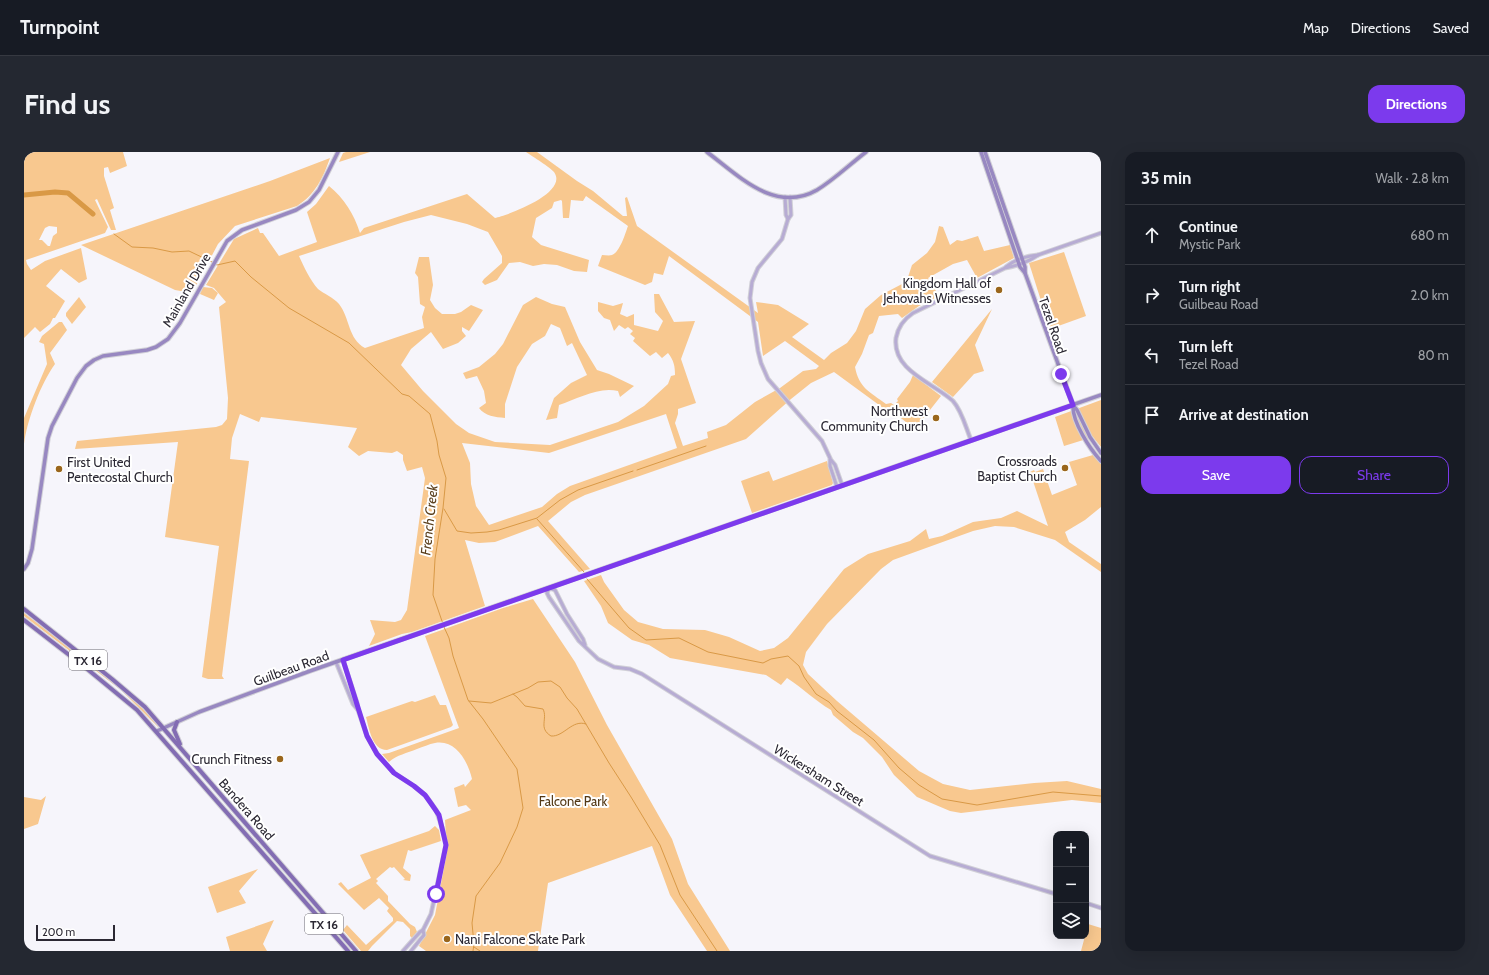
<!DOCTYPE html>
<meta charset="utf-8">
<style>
:root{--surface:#171b24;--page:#242831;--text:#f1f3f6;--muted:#9ea1a6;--line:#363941;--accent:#7c3aed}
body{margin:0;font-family:Cabin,sans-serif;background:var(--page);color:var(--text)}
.controls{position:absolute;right:12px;bottom:12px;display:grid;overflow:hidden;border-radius:8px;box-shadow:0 4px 16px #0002}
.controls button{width:36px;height:36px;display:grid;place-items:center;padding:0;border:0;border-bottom:1px solid var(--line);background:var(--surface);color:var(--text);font:20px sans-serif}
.scale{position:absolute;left:12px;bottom:10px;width:79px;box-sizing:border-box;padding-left:4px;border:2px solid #2b2833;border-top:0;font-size:11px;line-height:14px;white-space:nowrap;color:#2b2833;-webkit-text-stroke:3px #fff;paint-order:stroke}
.stop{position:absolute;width:12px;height:12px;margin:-9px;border:3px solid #7c3aed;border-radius:50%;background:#fff}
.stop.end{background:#7c3aed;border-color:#fff;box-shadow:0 1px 4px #0008}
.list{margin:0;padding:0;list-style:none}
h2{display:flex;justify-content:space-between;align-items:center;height:52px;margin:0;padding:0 16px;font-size:17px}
h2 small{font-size:13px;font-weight:400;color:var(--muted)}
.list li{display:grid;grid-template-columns:26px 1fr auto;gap:12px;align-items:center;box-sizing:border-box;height:60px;padding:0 16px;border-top:1px solid var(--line)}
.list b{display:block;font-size:15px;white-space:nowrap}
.list p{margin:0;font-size:13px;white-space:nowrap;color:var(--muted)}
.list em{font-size:13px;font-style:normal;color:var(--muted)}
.actions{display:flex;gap:8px;padding:12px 16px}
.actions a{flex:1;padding:9px 0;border:1px solid var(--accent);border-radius:12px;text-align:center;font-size:14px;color:var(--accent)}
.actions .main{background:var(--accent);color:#fff}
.icon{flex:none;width:22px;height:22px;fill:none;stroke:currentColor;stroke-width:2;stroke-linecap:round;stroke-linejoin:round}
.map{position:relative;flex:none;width:1077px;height:799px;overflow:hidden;border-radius:12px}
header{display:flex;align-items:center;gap:24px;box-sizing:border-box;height:56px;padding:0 20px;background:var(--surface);border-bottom:1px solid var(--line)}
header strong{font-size:19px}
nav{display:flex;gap:22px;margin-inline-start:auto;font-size:14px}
.intro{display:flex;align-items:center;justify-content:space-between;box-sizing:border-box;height:96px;padding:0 24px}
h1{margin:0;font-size:28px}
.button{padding:10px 18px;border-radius:12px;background:var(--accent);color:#fff;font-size:14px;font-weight:700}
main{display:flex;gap:24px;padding:0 24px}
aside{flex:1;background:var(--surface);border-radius:12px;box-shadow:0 4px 16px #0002}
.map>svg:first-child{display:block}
</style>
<header>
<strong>Turnpoint</strong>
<nav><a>Map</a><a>Directions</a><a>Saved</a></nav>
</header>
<div class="intro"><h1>Find us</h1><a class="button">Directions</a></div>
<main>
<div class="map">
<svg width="1077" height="799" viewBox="0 0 1077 799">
<rect width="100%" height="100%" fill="#f6f5fb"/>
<g fill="#f8c88f" fill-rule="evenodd">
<path d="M0 0H99L103 14 86 21 84 15 80 16V24L90 56 86 58 92 78H87L73 47 71 48 84 75 81 81 2 108 3 112 7 118 21 109 57 96 63 127 55 131 37 117 22 134 41 149 31 166H29L26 172 16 180 11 175 0 186ZM25 74 33 75V81L29 84 26 94H24L18 88H15L21 76Z"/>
<polygon points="322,0 346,0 315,10 319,1"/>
<path d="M502 0H513L553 29 569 39 599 64H603L601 46 603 45 613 74 734 161 732 150 754 153 785 172 768 185 800 208 807 201 823 191 832 179 841 157 857 143 878 132 884 125 888 113 903 101 911 90 915 74 919 75 926 93 933 88 938 89 954 84 960 99 986 93 990 106 953 126 943 108 929 112 904 126 915 144 895 154 878 166 874 162 855 164 849 181 845 183 838 202 831 215C835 236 846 240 862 252L867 251 870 253 874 249 873 247 886 230 889 223 917 244 891 277 869 260 866 261 810 220 787 231 767 247 722 287 561 343 547 350 524 369 566 417 555 420 514 374 471 390 455 391 441 388 461 454 388 480 378 482 345 494 351 482 346 468 371 470 377 468 383 458 401 326 398 315 383 319 379 308V303L373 299 368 301 344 299 335 304 324 295 333 276 237 265 235 270 216 262 208 286 206 307 225 309 198 524 200 527H184L178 525 195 394 141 385 154 290 51 297 53 289 192 275 198 273 203 267 204 246 195 155 202 150 190 136 182 133 210 87 234 76 236 81H239L255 104 293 90 283 60 292 52 305 34C320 46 330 62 336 81L340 76 443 42 471 66C484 63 545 41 530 20 526 15 509 5 502 0ZM562 44 604 74C601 82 596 100 588 103 585 104 581 103 578 103L574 114 621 133 628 130 630 121 639 123 645 104 734 170 739 204 761 189 795 214 792 217 779 219 756 236 731 250 702 273 683 280 684 286 659 294 651 271 654 262V257L672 251 657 207 671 169 650 170 635 142H630L631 160 639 169 634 179 610 173V162L603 165 596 162 599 151 589 154 574 150V159L580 166 586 168 590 179 595 173 601 177 604 175 609 179 606 182 611 186 609 189 626 204 632 200 638 206 644 201C650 209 651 214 651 223L647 224 644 232 620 254 594 270 526 293 471 290 445 281 432 272 399 239 377 213 387 197 407 180 419 197 434 191 442 184 438 179V175L445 179 459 158 447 153 437 160 431 162H418L411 156 406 148 409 133 405 105H395L391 121 394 125 396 152 401 155 398 165 400 176 341 196C324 187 326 166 315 152 309 145 300 142 294 137 286 128 280 115 275 104L380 70 407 63 443 72 464 80 478 104V111L460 127 458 130 461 133 473 128 485 111 496 110 509 114 520 112 533 113 550 119 563 120 565 108 517 93 508 85 512 66 528 56 530 50 537 48 538 49 539 66H545L547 48 559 49ZM642 262 653 296 546 334 533 342 518 355 465 373 452 354 447 332 446 311 438 291 525 301Z"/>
<path d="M306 6C299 26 291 43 273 54L211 74 194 92 168 141 151 138 57 93 246 29Z"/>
<polygon points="1040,100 1062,164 1026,177 1005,111"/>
<polygon points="179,135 188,136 194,141 190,148 176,142"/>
<polygon points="55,145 62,155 48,172 42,164 42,161"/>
<path d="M512 145 528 152 541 155 556 190 573 218 585 222 610 234 596 245 594 239C575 234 553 247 535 253L533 266 522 268 530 246 547 231 563 223 548 191 543 194 536 176 527 172 521 184 508 192 493 215 481 252V266C471 265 461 264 455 256L462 251 460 239 453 224 442 227 439 221 455 215 471 202 479 192 499 153Z"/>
<polygon points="968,157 951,193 960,219 950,222 929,245 908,230"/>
<path d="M35 170H38L43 178 26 201 31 212C17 231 3 268 0 292V266L23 212 20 192 15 190 18 184Z"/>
<polygon points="1077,248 1077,295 1069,285 1040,294 1031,265"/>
<path d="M1069 303 1077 312V355L1061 368 1041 380 1045 390 1077 412V420L1031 388 990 375 971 374 949 379 869 408 857 417 803 472 782 500 779 513 784 522 813 549 895 619 919 632 946 638 1010 631 1043 629 1077 637V651L1048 648 937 661 926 659 893 645 870 623 858 605 839 586 829 580 809 563 807 558C791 549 779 536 763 526L757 533 742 523 646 506 625 493 608 488 584 471 577 454 560 429 577 423 580 430 600 458 614 470 639 477 681 478 705 485 736 499 750 496 764 486 820 417 844 402 886 389 902 377 905 387 918 384 949 370 977 366 993 359 1024 374 1006 320 1010 318 1011 320 1019 317 1028 343 1053 333 1045 310Z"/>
<polygon points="803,309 809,331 808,333 728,361 717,329 745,319 749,329"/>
<path d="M509 447 551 510 583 573 648 687 664 732 706 799H683L646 743 628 694 524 731 514 799H402L395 794 411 763 423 700 421 668 447 658 442 653 434 655 430 636 440 632 441 635 448 627C444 610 432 587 411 591 405 592 399 595 393 597 383 601 373 603 365 610L358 602 365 601 435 576 401 484 479 456Z"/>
<path d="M0 461C46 496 96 530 135 573L134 575 97 538 0 464Z"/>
<path d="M411 543 416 553H422L429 573 427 575 363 598C348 598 345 576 342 565L388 549 391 550Z"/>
<polygon points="22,644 14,672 0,677 0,645 17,648"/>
<polygon points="411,674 415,678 417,689 387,699 384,698 379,716 387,723 386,729 379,728 381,727 370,715 368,716 366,715 352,727 354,729 352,731 364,744 364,749 386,772 391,775 393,780 388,786 386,784 386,777 379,770 373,769 348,794 344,799 337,799 319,778 323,773 342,793 369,769 369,766 363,759 365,756 355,746 340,758 314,732 317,730 324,738 347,726 336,703 405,679"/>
<polygon points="234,717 215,739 222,751 193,761 184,735"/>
<polygon points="250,768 239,792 243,799 206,799 202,785"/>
<polygon points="1064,772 1077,776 1077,799 1057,799 1061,784 1062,784"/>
</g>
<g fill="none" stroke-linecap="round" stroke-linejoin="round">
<g stroke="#d99946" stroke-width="1">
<polyline points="90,82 108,95 129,96 148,100 165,99 188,110"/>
<polyline points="191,112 193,113 211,109 227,125 265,156 325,191 378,242 385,244 406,262 413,289 415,303 422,326 419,356 411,407 409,443 419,472"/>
<polyline points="613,318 682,294"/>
<polyline points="420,357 433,379 447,381 463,380 475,378 513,366 536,348 554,338 609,319"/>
<polyline points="513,367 560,420"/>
<polyline points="563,427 605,476 622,488 655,486 684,500 739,511 747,507 764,504 775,514 780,525 792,542 805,550 813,559 850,588 875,616 895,633 918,647 953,653 1029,640 1077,644"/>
<polyline points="420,475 425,486 429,504 444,548 459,567 493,617 499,656 493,675 476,711 452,744 448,771 450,792 449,799"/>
<path d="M489 542 493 545 501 554 519 557C524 567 514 576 527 584 540 585 548 567 562 572"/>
<polyline points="445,549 467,551 504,536 514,530 527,529 536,535 543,546 553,557 585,611 607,645 636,693 656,743 693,799"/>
<polyline points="450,795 456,799"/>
</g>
<polyline stroke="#d99946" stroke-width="5" points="0,43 31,40 44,41 69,62"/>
<g stroke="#d1d0d7" stroke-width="5">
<g id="tertiary">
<polyline points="761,45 762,63 764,67"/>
<polyline points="766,45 767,63 764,67 758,87 734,116 728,130 726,146 734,199 737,211 744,227 798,289 806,306 806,314 813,335"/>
<path d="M982 115C990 108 1003 104 1014 103"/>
<path d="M947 288C942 276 938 259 929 249 910 231 868 219 872 186 874 175 880 167 889 161L981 116C992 114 1004 110 1014 103L1077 81"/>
<polyline points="807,308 811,313 818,333"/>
<polyline points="561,493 559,487 543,462 531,438 525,436 523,441 525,445 555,489 574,507 590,515 606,517 618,522 906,704 1032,742"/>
<polyline points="319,508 333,551 334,558 343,584 353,602 370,621 390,634 402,644 412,658 419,678 422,693 407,762 399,778 400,783 387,799"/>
<polyline points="312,510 329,552 334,558"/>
<polyline points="1062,751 1077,756"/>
<polyline points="379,799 396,780 399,778"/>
</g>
</g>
<g stroke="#d1d0d7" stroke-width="5.5">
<g id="secondary">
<path d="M683 0C715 24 751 62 793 38 811 27 826 12 842 0"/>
<polyline points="957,0 996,115 1001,121 1049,253 1053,258 1066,285 1077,301"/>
<polyline points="961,0 1001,115 1001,121"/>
<path d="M1049 253C1048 270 1066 297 1077 309"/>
<polyline points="0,417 4,411 8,397 24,286 28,274 53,226 62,214 70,208 79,204 123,198 132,195 144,187 156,171 203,89 218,78 272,58 285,50 295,38 314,0"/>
<polyline points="133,579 175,560 286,519 1077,243"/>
</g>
</g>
<g stroke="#d1d0d7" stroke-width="6">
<g id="primary">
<polyline points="0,457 88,527 121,555 332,799"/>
<polyline points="0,468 62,516 113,558 324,799"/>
<polyline points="153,570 150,578 156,592"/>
</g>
</g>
<use href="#tertiary" stroke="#b7acd3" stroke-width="3"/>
<use href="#secondary" stroke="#9888c1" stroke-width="3.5"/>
<use href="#primary" stroke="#836db3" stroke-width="4"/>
</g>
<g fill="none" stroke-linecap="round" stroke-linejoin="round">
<polyline stroke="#7c3aed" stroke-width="5" points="412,742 422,693 415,663 406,650 401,643 390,634 370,621 353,602 343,584 319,508 1049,253 1037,222"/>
</g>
<g fill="#9a661c" stroke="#fff" stroke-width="1.5">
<circle cx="975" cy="138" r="4"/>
<circle cx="912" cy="266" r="4"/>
<circle cx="1041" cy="316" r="4"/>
<circle cx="35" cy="317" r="4"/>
<circle cx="256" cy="607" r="4"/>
<circle cx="423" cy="787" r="4"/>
</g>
<g text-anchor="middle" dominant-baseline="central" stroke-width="4" stroke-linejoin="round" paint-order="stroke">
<g fill="#fff" stroke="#6b6870" stroke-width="1">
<rect x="45" y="498" width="38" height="20" rx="3"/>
<rect x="281" y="762" width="38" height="20" rx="3"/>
</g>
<g font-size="12" font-weight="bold" fill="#2b2833">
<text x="64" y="508">TX 16</text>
<text x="300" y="772">TX 16</text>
</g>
<g font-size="13" fill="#2b2833" stroke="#fff" text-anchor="end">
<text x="967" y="131">Kingdom Hall of<tspan x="967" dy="15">Jehovahs Witnesses</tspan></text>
<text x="904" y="259">Northwest<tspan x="904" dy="15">Community Church</tspan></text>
<text x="1033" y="309">Crossroads<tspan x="1033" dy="15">Baptist Church</tspan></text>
<text x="43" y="310" text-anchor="start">First United<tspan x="43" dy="15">Pentecostal Church</tspan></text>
<text x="248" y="607">Crunch Fitness</text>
<text x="431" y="787" text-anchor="start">Nani Falcone Skate Park</text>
</g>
<g font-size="13" fill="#2b2833" stroke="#fff">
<text transform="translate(162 138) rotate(-60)">Mainland Drive</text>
<text transform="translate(1029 173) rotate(71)">Tezel Road</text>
<text transform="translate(267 516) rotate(-20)">Guilbeau Road</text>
<text transform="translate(795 623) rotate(32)">Wickersham Street</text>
<text transform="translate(223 657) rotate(49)">Bandera Road</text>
</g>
<g font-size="13" fill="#533815" stroke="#fff">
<text x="549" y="649">Falcone Park</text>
</g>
<g font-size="14" font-style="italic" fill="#5c411f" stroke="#fff">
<text transform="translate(405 368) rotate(-84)">French Creek</text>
</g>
</g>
</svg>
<div class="controls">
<button>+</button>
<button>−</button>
<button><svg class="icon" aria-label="layers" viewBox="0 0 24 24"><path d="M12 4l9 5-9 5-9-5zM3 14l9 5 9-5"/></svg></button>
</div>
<div class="scale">200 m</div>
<div class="stop" style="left:412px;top:742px"></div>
<div class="stop end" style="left:1037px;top:222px"></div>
</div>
<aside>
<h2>35 min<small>Walk · 2.8 km</small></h2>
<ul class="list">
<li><svg class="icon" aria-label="ahead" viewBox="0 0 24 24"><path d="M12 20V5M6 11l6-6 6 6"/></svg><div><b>Continue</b><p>Mystic Park</p></div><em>680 m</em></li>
<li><svg class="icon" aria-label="right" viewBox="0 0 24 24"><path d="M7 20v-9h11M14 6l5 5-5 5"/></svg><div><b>Turn right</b><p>Guilbeau Road</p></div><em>2.0 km</em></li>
<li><svg class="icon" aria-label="left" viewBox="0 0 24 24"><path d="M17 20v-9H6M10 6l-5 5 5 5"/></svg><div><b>Turn left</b><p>Tezel Road</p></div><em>80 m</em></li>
<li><svg class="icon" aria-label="arrive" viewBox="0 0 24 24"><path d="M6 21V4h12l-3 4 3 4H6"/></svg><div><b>Arrive at destination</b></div></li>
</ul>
<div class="actions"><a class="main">Save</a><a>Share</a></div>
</aside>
</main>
